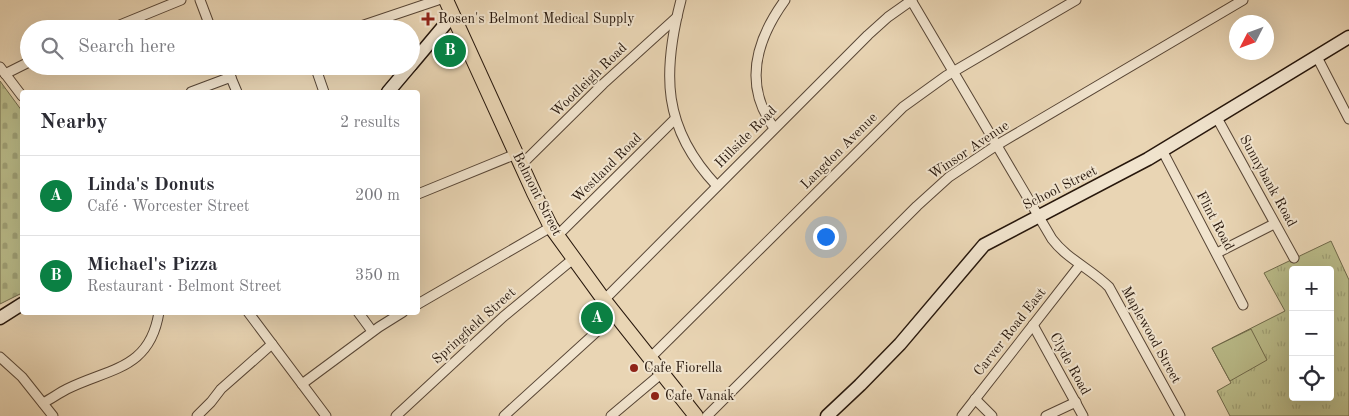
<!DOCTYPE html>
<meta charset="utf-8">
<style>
:root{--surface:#fff;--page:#f2f2f3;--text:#2b2b33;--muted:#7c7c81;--line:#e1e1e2;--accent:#0b8043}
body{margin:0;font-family:"Old Standard TT",serif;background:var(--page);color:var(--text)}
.controls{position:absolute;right:15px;bottom:15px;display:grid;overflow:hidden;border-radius:5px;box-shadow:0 5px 20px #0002}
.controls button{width:45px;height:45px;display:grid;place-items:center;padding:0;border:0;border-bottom:1px solid var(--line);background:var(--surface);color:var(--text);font:25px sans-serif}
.compass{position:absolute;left:1229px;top:15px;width:45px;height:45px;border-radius:50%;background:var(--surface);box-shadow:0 5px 20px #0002;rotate:228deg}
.you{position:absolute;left:825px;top:236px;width:18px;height:18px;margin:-12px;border:4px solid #fff;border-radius:50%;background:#1a73e8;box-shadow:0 0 0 8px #1a73e833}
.badge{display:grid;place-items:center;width:32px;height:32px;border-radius:50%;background:var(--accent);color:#fff;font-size:16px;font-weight:700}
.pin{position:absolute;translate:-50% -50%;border:2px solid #fff;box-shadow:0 1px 5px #0006}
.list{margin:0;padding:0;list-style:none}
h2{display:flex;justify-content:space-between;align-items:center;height:65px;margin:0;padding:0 20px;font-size:21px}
h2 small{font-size:16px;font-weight:400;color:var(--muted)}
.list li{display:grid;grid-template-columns:32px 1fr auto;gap:15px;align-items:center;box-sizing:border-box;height:80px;padding:0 20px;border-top:1px solid var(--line)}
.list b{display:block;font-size:19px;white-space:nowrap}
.list p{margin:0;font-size:16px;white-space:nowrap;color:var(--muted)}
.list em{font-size:16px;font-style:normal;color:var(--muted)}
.icon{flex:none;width:28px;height:28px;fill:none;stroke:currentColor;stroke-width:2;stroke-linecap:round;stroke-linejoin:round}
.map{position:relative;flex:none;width:1349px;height:416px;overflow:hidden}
.search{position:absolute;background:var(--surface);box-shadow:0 5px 20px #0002;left:20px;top:20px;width:400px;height:55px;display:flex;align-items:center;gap:12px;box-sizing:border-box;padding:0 18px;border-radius:28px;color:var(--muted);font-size:19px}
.panel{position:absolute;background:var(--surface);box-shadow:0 5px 20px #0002;left:20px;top:90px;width:400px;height:225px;border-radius:5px}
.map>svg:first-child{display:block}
</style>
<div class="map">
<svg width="1349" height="416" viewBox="0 0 1349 416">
<defs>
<pattern id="grass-tufts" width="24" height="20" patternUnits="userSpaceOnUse" patternTransform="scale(1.25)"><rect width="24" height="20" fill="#babc8a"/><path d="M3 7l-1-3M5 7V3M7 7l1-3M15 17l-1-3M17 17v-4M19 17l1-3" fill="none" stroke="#a0a176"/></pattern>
<pattern id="cemetery-stones" width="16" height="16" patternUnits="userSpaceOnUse" patternTransform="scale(1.25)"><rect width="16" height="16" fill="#babc8a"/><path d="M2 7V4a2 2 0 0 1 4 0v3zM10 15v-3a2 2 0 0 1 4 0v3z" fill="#a0a176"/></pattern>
</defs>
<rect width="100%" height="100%" fill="#e9d5b4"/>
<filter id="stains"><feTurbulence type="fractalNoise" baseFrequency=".004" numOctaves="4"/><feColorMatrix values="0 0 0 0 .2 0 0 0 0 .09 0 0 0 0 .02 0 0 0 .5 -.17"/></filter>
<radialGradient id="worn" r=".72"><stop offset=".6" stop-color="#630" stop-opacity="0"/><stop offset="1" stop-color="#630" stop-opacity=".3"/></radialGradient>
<path fill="url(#grass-tufts)" stroke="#706a4b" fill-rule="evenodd" d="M1331 241 1349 280V416H1230L1217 391 1231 383 1212 348 1285 311 1264 273ZM1293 270H1330V397H1293Z"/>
<polygon fill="url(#cemetery-stones)" stroke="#706a4b" points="0,81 22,111 22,293 0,304"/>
<polygon fill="#babc8a" stroke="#706a4b" points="1251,329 1267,360 1230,381 1212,348"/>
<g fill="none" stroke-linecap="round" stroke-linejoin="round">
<g stroke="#584636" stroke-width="11">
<g id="street">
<polyline points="200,0 211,29"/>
<path d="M681 0C662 73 662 128 717 186"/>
<path d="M911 0 1052 239C1067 259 1091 269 1109 287L1180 416"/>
<polyline points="110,29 181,0"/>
<polyline points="352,29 438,0"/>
<polyline points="1317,57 1349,119"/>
<polyline points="226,66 237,92"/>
<polyline points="315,66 324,92"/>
<polyline points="0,67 22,96"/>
<polyline points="5,74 29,62"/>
<polyline points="191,92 231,77"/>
<polyline points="1217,118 1294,258"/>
<path d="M774 128C743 85 756 40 785 0"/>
<polyline points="1162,150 1243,305"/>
<polyline points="521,165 603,84 677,17"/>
<polyline points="418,194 516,154"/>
<polyline points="557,236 675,119"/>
<polyline points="1217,253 1274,224"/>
<polyline points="604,300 868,35 888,17 912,0"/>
<polyline points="418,304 551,227"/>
<polyline points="248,312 326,416"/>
<polyline points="358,312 372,331"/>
<polyline points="1033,325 1083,416"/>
<polyline points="0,357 22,377 53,416"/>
<polyline points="650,358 903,107 946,76 1076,0"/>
<polyline points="302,384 379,327 403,312"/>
<polyline points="975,399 992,416"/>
<path d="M43 403C51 399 59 393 67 389 109 368 150 370 159 312"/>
<polyline points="197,416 211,402 221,389 272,344"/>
<polyline points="396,416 503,317 573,259"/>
<polyline points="504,416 615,315"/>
<polyline points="611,416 662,373"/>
<polyline points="707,416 917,206 949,177 997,145 1243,0"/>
<polyline points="962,416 1080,265"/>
<polyline points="1046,416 1076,402"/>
</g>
</g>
<g stroke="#27170c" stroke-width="15">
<g id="secondary">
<polyline points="411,65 453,15"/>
<polyline points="388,92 410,66"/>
<polyline points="0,318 22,304"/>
<polyline points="827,416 860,385 900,344 984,245 1148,159 1349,37"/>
</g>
</g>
<g stroke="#27170c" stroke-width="16">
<polyline id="primary" points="446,0 534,193 551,227 604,300 696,416"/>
</g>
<use href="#street" stroke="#f1e4ce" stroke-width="9"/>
<use href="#secondary" stroke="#f1e4ce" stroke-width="12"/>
<use href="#primary" stroke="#e9d5b4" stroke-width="14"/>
</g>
<g fill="#8f2418" stroke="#f1e4ce" stroke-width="2">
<path d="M425.5 11.5h5v5h5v5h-5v5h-5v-5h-5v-5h5z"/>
<circle cx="634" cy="368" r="5"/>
<circle cx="655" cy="396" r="5"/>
</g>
<g text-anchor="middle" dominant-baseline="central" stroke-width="4" stroke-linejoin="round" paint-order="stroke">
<g font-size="14" fill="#27170c" stroke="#f1e4ce" text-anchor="start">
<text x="438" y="19">Rosen's Belmont Medical Supply</text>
<text x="644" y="368">Cafe Fiorella</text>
<text x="665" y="396">Cafe Vanak</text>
</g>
<g font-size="14" fill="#27170c" stroke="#f1e4ce">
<text transform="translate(589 80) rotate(-44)">Woodleigh Road</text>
<text transform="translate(746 137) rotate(-45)">Hillside Road</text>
<text transform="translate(969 150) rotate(-34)">Winsor Avenue</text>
<text transform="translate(839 151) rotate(-45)">Langdon Avenue</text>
<text transform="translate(607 168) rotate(-45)">Westland Road</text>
<text transform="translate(1268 181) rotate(61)">Sunnybank Road</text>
<text transform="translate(1060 188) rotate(-27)">School Street</text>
<text transform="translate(537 194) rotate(63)">Belmont Street</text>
<text transform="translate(1215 221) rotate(62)">Flint Road</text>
<text transform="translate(474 326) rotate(-42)">Springfield Street</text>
<text transform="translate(1010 332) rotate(-52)">Carver Road East</text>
<text transform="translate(1151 335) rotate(61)">Maplewood Street</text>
<text transform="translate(1070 364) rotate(61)">Clyde Road</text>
</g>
</g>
<rect width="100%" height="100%" filter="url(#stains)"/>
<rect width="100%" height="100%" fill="url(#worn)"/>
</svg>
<div class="controls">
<button>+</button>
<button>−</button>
<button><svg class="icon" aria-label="locate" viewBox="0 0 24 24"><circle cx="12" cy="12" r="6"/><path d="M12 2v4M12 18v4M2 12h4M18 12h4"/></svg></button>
</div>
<svg class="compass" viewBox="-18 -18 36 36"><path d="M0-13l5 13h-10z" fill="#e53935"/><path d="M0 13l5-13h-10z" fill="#7c7c81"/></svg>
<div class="you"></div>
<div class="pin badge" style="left:597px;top:318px">A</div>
<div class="pin badge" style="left:450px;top:51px">B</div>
<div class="search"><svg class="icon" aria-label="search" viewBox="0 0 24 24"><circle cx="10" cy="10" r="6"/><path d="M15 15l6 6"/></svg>Search here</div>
<section class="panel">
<h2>Nearby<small>2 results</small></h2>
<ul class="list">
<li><span class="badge">A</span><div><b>Linda's Donuts</b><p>Café · Worcester Street</p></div><em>200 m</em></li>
<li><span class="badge">B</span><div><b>Michael's Pizza</b><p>Restaurant · Belmont Street</p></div><em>350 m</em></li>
</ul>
</section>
</div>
